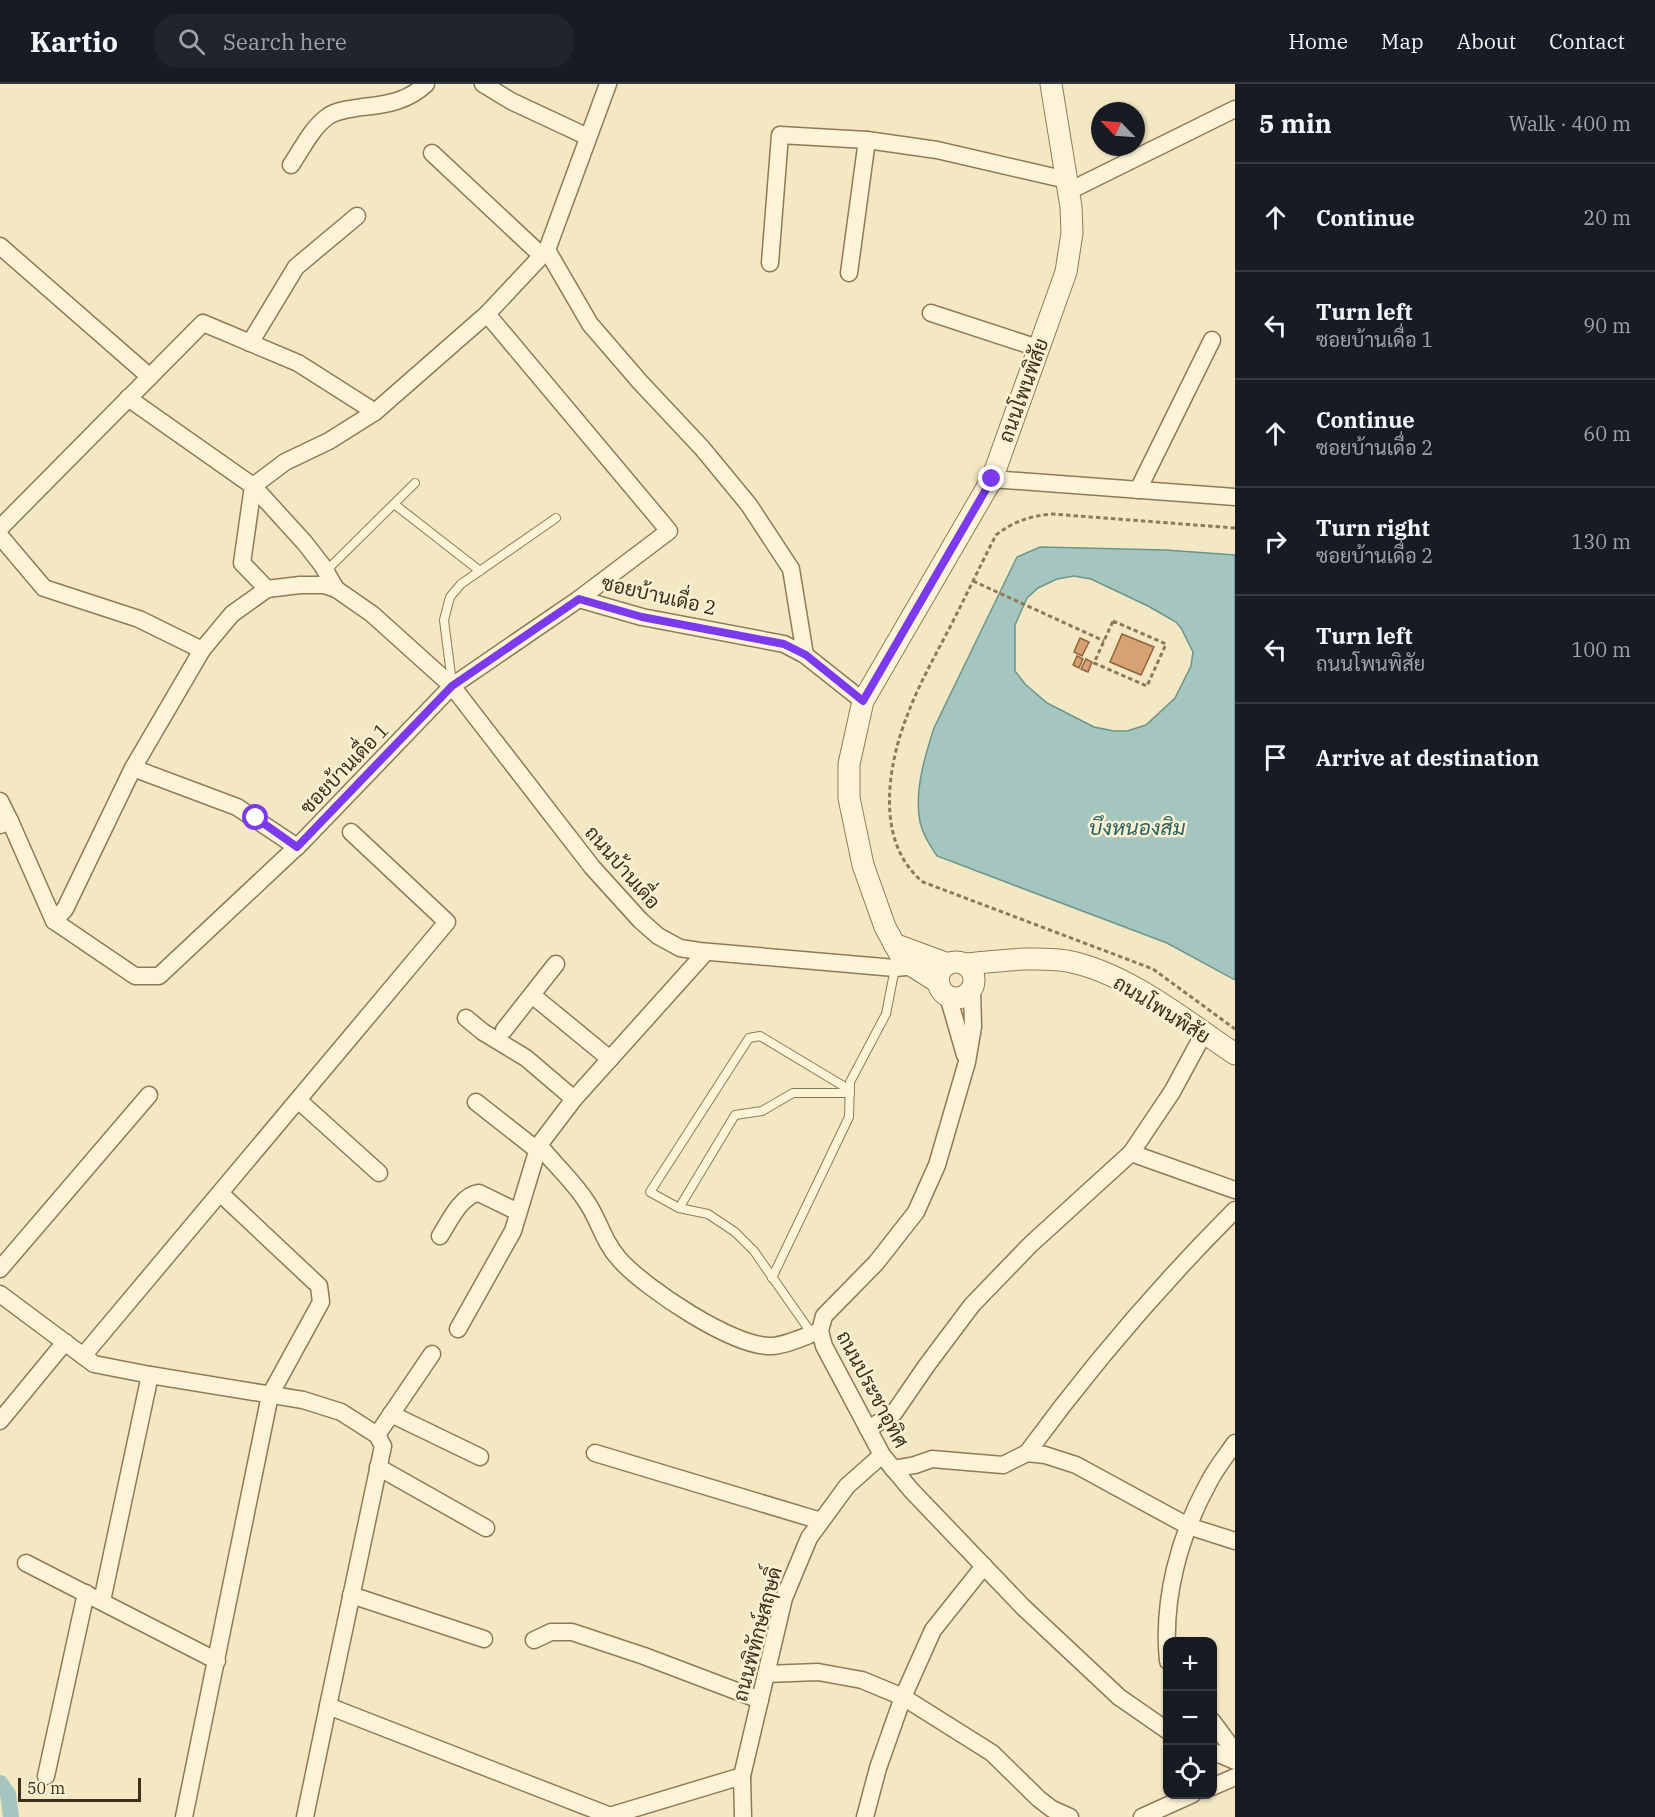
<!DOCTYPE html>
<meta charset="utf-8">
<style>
:root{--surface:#171b24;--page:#20242c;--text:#f1f3f6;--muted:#9ea1a6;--line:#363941}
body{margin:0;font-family:"IBM Plex Serif",Sarabun,serif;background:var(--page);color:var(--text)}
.controls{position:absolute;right:18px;bottom:18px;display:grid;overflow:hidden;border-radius:12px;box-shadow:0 2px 4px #0004}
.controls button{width:54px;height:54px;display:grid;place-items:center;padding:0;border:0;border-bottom:2px solid var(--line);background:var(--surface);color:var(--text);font:30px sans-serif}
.compass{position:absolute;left:1091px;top:18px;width:54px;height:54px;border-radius:50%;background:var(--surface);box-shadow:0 2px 4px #0004;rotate:295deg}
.scale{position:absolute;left:18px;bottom:15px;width:123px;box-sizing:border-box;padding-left:6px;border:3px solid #3e2f1d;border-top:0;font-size:16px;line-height:21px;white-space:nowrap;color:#3e2f1d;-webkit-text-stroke:4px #faf1d3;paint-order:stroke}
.stop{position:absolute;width:18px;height:18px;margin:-14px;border:4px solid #7c3aed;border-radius:50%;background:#fff}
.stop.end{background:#7c3aed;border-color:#fff;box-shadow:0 2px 6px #0008}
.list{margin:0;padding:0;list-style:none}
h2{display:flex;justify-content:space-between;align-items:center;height:78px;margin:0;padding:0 24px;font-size:26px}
h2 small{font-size:20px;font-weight:400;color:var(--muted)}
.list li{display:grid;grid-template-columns:39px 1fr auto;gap:18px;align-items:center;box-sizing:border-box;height:108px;padding:0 24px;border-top:2px solid var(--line)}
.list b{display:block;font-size:22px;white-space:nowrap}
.list p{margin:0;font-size:20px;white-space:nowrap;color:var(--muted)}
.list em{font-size:20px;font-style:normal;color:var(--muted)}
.icon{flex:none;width:33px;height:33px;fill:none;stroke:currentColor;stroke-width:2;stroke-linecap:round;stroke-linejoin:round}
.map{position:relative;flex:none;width:1235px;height:1733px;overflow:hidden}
header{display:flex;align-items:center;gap:36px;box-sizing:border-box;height:84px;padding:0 30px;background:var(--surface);border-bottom:2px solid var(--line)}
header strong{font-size:28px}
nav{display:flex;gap:33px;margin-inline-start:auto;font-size:21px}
.search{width:420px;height:54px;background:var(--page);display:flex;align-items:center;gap:15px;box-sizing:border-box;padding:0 21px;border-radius:24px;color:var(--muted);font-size:22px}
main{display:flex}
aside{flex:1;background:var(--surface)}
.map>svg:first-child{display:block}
</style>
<header>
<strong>Kartio</strong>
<div class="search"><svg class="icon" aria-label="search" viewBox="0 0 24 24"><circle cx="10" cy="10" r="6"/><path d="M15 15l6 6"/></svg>Search here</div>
<nav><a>Home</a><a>Map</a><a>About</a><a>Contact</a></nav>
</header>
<main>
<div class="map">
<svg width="1235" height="1733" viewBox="0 0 1235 1733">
<rect width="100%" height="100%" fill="#f3e8c3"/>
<path fill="#a5c6be" stroke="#6a968d" stroke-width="1.5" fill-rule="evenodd" d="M1040 463 1166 466 1235 471V896L1167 859 937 772C930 761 923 751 920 738 914 707 925 672 934 644L1017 473ZM1074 492 1091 495 1148 522 1176 538 1181 544 1193 568 1191 582 1175 614 1146 641 1127 647H1114L1094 643 1047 619 1025 600 1015 587V541L1027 514 1038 504 1057 495Z"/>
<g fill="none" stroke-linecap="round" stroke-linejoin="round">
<polyline stroke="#a5c6be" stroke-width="16" points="0,1699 8,1710 11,1733"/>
</g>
<g fill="#d6a274" stroke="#936239" stroke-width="1.5">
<polygon points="1122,550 1154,563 1141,591 1110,578"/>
<polygon points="1080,554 1089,558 1082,572 1074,568"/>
<polygon points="1077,572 1083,575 1079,584 1073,581"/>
<polygon points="1086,575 1092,578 1088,588 1081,585"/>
</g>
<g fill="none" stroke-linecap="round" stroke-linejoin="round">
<g stroke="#907957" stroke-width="10">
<g id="service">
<polyline points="394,420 480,487"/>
<polyline points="326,487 415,399"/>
<polyline points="452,599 444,536 450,513 461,500 556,434"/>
<polyline points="679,1124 735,1031 762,1027 793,1009 850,1009"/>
<polyline points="772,1194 849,1033 850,998 886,930 895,884"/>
<polyline points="812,1250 754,1167 735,1148 708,1130 679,1124 650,1108 749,954 760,952 850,1006"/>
</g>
</g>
<g stroke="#907957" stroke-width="19">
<g id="minor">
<polyline points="483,0 511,17 588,53"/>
<polyline points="608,0 547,166 590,240 640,298 702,364 749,421 791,485 805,571"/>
<polyline points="432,69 541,171"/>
<path d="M291 81C302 65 311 45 327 33 336 26 351 25 362 23 386 21 408 17 426 0"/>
<polyline points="1069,107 1235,25"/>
<polyline points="0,162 150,293"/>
<polyline points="770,179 780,51 867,56 937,66 1067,96"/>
<polyline points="849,189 867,56"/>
<polyline points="931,229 1038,264"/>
<polyline points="487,230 669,447 579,515"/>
<polyline points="250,259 296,183 357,132"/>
<polyline points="128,314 253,402 304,458 322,481 336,505"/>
<polyline points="992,395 1235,413"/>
<polyline points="1138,406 1212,256"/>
<polyline points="0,444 203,239 298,279 375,328"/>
<polyline points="0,452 44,504 139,535 202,566"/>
<polyline points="267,505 242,479 253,402 285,378 329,357 375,328 487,230 547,166"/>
<polyline points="133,684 237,723 297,763"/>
<polyline points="0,717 10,737"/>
<polyline points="0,741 10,737 54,837 135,892 159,892 302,758 452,602 579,515 642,533 784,560 805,571 863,617"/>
<polyline points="54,837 65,825 133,684 202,566 232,530 267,505 300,501 324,501 336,505 372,530 452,602 592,783 640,836 658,852 680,864 699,867 895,884 917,882"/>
<polyline points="972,905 973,943 967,978 937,1081 916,1128 876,1179 824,1232 820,1247 824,1262 882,1371 911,1406 1023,1523 1119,1613 1168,1647"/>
<polyline points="532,911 610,975"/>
<polyline points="948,912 965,971"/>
<polyline points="466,934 483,948 526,974 574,1015"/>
<polyline points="504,946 556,880"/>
<polyline points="298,1016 379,1089"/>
<polyline points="476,1018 537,1066"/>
<path d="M539 1061C554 1080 573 1097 586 1117 600 1137 602 1156 620 1176 645 1204 734 1264 772 1262 788 1261 805 1252 820 1247"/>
<polyline points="1131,1069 1235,1106"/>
<path d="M440 1152C449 1138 461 1111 479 1109L518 1128"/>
<polyline points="0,1185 149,1011"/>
<polyline points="0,1210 94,1280 150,1291 303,1316 341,1328 377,1351 383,1362 328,1622 608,1731"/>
<polyline points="458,1245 513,1147 539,1061 574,1015 706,868"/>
<polyline points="83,1272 447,838 351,748"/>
<polyline points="391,1330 480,1373"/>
<polyline points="0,1337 65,1258"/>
<polyline points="868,1345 894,1329 927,1281 972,1221 1031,1160 1131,1069 1172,1008 1204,949"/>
<polyline points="377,1351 432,1270"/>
<polyline points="595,1369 821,1437"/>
<path d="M1027 1369C1090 1283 1160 1201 1235 1126"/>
<polyline points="378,1383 486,1444"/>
<polyline points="893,1385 915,1381 932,1375 1003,1381 1027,1369 1045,1371 1076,1381 1188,1442 1235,1457"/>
<polyline points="26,1479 217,1577"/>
<polyline points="351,1511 484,1555"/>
<polyline points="102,1517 150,1291"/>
<polyline points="534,1556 551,1548 572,1548 644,1572 760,1616"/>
<path d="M1168 1577C1162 1516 1179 1452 1209 1398 1216 1384 1226 1372 1235 1359"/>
<polyline points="766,1590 818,1588 862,1596 903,1613 992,1669 1039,1715 1052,1725 1070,1733"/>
<polyline points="1212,1637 1235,1668"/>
<polyline points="1212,1667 1235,1677"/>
<polyline points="46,1692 86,1509"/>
<polyline points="1212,1703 1235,1693"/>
<polyline points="184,1733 270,1311 321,1218 319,1202 220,1109"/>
<polyline points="305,1733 328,1622"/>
<polyline points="606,1733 742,1692"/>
<polyline points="743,1733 742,1692 784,1514 809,1454 847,1402 882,1371"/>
<polyline points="865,1733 878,1684 903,1613 933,1546 984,1482"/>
<polyline points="1142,1733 1193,1710"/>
</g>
</g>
<g stroke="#907957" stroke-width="23">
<g id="tertiary">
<polyline points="894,860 948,880"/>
<circle cx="956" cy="896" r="18"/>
<path d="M966 880C999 877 1034 872 1067 877 1126 888 1186 937 1235 970"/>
<polyline points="939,899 903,876 885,843 863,781 849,714 849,680 863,617 992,395 1066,188 1072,149 1071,123 1051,0"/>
</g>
</g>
<g stroke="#907957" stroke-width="3" stroke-dasharray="4.5 3" stroke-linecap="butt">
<path d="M1235 444 1052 430C1030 432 1014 437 996 451 980 482 965 514 949 545 934 574 918 602 907 632 887 683 875 759 923 798L1153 885 1235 945"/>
<polyline points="973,497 1104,557"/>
<polygon points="1113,537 1166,560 1147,602 1094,579"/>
</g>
<use href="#service" stroke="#fdf4d7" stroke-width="8"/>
<use href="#minor" stroke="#fdf4d7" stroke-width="16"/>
<use href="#tertiary" stroke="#fdf4d7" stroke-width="21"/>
</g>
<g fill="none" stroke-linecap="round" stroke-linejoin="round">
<polyline stroke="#7c3aed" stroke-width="8" points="256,734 297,763 452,602 579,515 642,533 784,560 806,571 863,617 992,395"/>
</g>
<g text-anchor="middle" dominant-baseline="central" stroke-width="5" stroke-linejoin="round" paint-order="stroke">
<g font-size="20" fill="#3e2f1d" stroke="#faf1d3">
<text transform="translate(1023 306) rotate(-70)">ถนนโพนพิสัย</text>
<text transform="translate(659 511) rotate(13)">ซอยบ้านเดื่อ 2</text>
<text transform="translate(344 684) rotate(-46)">ซอยบ้านเดื่อ 1</text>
<text transform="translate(623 783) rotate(49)">ถนนบ้านเดื่อ</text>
<text transform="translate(1162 925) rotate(32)">ถนนโพนพิสัย</text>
<text transform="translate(873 1305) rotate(62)">ถนนประชาอุทิศ</text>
<text transform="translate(757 1550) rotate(-75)">ถนนพิทักษ์สฤษดิ์</text>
</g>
<g font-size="21" font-style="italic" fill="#2a6060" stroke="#faf1d3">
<text x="1137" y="743">บึงหนองสิม</text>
</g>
</g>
</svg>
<div class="controls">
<button>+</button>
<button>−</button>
<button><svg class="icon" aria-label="locate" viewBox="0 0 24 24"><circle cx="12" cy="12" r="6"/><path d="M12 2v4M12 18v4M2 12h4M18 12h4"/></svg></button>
</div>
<svg class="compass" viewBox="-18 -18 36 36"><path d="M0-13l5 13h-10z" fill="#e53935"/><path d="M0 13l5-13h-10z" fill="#9ea1a6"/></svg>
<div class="scale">50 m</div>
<div class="stop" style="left:256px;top:734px"></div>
<div class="stop end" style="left:992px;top:395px"></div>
</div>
<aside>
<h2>5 min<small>Walk · 400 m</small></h2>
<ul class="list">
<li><svg class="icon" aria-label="ahead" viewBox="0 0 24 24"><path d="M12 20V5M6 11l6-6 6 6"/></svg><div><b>Continue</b></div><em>20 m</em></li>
<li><svg class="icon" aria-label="left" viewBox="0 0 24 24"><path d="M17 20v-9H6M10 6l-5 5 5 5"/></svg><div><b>Turn left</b><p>ซอยบ้านเดื่อ 1</p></div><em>90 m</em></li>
<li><svg class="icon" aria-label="ahead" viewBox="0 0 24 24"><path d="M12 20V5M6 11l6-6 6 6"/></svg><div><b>Continue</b><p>ซอยบ้านเดื่อ 2</p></div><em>60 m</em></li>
<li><svg class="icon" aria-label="right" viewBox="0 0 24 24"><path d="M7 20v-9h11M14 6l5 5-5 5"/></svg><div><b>Turn right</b><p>ซอยบ้านเดื่อ 2</p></div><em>130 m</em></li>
<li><svg class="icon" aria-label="left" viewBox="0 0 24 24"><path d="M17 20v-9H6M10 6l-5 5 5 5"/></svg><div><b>Turn left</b><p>ถนนโพนพิสัย</p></div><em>100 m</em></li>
<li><svg class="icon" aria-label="arrive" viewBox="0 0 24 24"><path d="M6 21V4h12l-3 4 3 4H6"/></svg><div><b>Arrive at destination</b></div></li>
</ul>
</aside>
</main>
